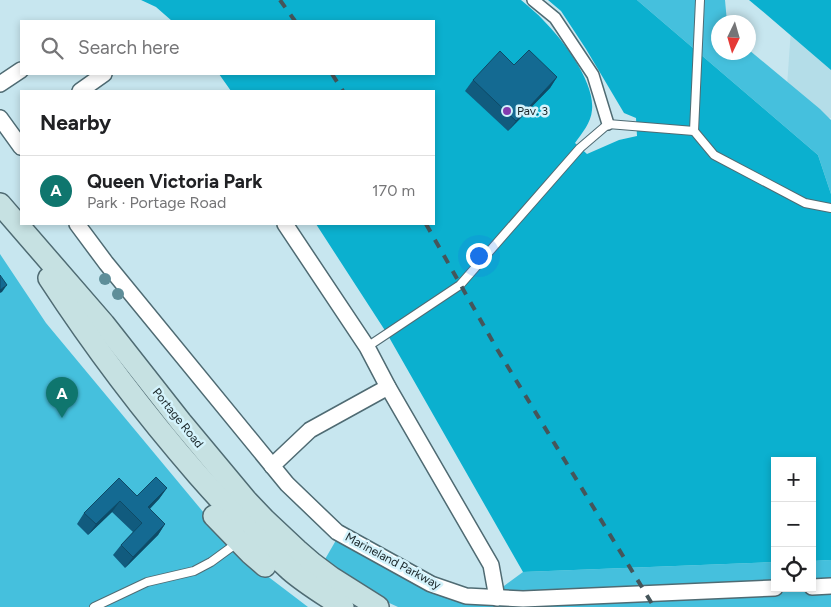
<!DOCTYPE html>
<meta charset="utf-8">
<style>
:root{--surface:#fff;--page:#f2f2f2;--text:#202124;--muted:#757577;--line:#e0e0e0;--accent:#0f766e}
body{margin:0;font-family:Figtree,sans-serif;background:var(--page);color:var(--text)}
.controls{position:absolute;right:15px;bottom:15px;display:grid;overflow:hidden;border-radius:0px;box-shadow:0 2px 8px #0003}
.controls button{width:45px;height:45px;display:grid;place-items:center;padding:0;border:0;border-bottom:1px solid var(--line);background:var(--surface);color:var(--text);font:25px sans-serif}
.compass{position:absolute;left:711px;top:15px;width:45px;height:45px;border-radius:50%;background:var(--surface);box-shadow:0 2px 8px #0003;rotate:185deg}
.you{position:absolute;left:478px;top:255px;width:18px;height:18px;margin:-12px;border:4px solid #fff;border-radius:50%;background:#1a73e8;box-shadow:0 0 0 8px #1a73e833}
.badge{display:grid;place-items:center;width:32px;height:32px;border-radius:50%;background:var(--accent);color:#fff;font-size:16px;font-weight:700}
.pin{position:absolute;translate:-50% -41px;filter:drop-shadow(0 1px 2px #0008)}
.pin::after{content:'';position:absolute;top:26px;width:18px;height:15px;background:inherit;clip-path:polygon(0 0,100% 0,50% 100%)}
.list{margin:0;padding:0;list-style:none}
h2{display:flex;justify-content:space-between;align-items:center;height:65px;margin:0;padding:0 20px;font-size:21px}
h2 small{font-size:16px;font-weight:400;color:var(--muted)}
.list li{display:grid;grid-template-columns:32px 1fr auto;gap:15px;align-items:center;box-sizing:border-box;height:70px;padding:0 20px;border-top:1px solid var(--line)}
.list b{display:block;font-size:19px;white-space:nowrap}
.list p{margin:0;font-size:16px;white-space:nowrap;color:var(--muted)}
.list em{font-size:16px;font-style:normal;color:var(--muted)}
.icon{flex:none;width:28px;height:28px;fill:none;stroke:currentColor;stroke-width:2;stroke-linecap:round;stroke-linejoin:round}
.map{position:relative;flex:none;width:831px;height:607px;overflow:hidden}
.search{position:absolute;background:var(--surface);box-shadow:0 2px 8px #0003;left:20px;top:20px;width:415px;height:55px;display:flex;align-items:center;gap:12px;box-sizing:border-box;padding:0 18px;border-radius:0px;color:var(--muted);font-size:19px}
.panel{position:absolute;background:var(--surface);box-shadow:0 2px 8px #0003;left:20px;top:90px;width:415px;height:135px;border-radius:0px}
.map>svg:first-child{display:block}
</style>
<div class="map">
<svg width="831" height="607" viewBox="0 0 831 607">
<rect width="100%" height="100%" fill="#c7e6ef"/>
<polygon fill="#b4dde8" points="793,0 831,0 831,118 785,115"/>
<g fill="#45c0dd">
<polygon points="637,0 725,0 727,22 718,22 718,52 748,52 749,50 820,109 831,120 831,194 818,155"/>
<polygon points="0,254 46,323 204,513 262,572 308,607 0,607"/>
<polygon points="339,535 481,603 523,572 775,562 775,588 812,588 812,561 831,560 831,607 398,607 385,601 324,561"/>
</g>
<g fill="#0bb0cf">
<path d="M141 0H521C529 7 537 13 544 21 563 40 595 82 592 110 591 123 582 133 575 143L587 154 619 140 637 136 636 118 624 113 586 49 561 11 548 0H637L818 155 831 194V560L812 561V461H775V562L523 572 386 332 316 224H434V91H231L219 74H434V21H172L156 7Z"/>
<polygon points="749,0 831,0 831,70 761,10"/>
</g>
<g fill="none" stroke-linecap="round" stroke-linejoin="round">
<g stroke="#4f6b73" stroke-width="10">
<g id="service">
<polyline points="694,131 700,0"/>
<polyline points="367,347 460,285 580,148 608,124 694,131 714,155 805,203 831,208"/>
<polyline points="94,607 147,582 194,571 211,562 237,543"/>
</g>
</g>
<g stroke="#4f6b73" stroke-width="14">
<polyline id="pedestrian" points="533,0 555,18 593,75 608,124"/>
</g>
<g stroke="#4f6b73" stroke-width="18">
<g id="minor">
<polyline points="0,84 21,70"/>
<polyline points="80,91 104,74"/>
<polyline points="0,118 21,147"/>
<polyline points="77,224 106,263 287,484 337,532 431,584 466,596 523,599 775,588"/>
<polyline points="285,224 367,347 388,387 491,565 497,598"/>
<polyline points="272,466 310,430 388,387"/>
<polyline points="812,587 831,586"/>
</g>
</g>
<g stroke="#4f6b73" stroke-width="24">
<g id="secondary">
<polyline points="0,204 104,324 181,422 246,500 265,520 297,550 312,563 332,578 378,607"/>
<path d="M49 278C94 347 144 413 198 475 227 508 257 540 290 570 306 584 325 595 343 607"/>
<polyline points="214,516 250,553 265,566"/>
</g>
</g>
<use href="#service" stroke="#fff" stroke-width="8"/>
<use href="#pedestrian" stroke="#fff" stroke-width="11"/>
<use href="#minor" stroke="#fff" stroke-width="15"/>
<use href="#secondary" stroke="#c6e1e2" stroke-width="21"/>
<g stroke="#45555a" stroke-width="4" stroke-dasharray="9 9" stroke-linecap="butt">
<polyline points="280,0 295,21"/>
<polyline points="332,74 343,91"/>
<polyline points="426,224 497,349 654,607"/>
</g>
</g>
<g fill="#5e8e99">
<circle cx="105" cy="279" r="6"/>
<circle cx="118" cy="294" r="6"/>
</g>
<g fill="#115b7e">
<polygon points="557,77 550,88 508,131 465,91 473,80"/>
<polygon points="119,478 137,496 167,488 159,499 150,509 165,524 158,535 125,568 113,555 121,545 133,532 112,512 88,535 77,524 84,513"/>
</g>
<g fill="#0e4a66">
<polygon points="557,77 550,88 508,131 516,121"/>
<polygon points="7,285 2,292 0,293 0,290"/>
<polygon points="167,488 159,499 140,518 148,507"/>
<polygon points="120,501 112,512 88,535 96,524"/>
<polygon points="165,524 158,535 125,568 133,557"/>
</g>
<g fill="#146a92" stroke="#0e4a66">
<polygon points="529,50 557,77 516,121 473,80 500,51 514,65"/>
<polygon points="0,275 7,285 0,290"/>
<polygon points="156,477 167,488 148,507 165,524 133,557 121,545 142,523 120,501 96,524 84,513 119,478 137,496"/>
</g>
<circle fill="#833caf" stroke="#d4f3fc" stroke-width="2" cx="507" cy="111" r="5"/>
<g text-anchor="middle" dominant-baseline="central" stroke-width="5" stroke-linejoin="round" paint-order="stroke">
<g font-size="12" fill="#192528" stroke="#d4f3fc" text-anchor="start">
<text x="517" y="111">Pav. 3</text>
</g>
<g font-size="12" fill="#192528" stroke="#d4f3fc">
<text transform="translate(178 418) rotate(51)">Portage Road</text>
<text transform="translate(393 561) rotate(28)">Marineland Parkway</text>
</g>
</g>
</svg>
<div class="controls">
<button>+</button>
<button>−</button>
<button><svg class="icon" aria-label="locate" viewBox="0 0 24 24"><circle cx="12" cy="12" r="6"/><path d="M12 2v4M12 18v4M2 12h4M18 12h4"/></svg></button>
</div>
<svg class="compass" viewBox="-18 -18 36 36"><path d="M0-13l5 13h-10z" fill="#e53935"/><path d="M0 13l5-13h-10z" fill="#757577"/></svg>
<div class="you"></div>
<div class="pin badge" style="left:62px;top:418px">A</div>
<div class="search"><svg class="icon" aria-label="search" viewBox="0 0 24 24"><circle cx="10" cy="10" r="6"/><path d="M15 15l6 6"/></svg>Search here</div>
<section class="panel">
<h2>Nearby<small></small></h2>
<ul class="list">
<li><span class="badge">A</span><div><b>Queen Victoria Park</b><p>Park · Portage Road</p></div><em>170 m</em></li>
</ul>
</section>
</div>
